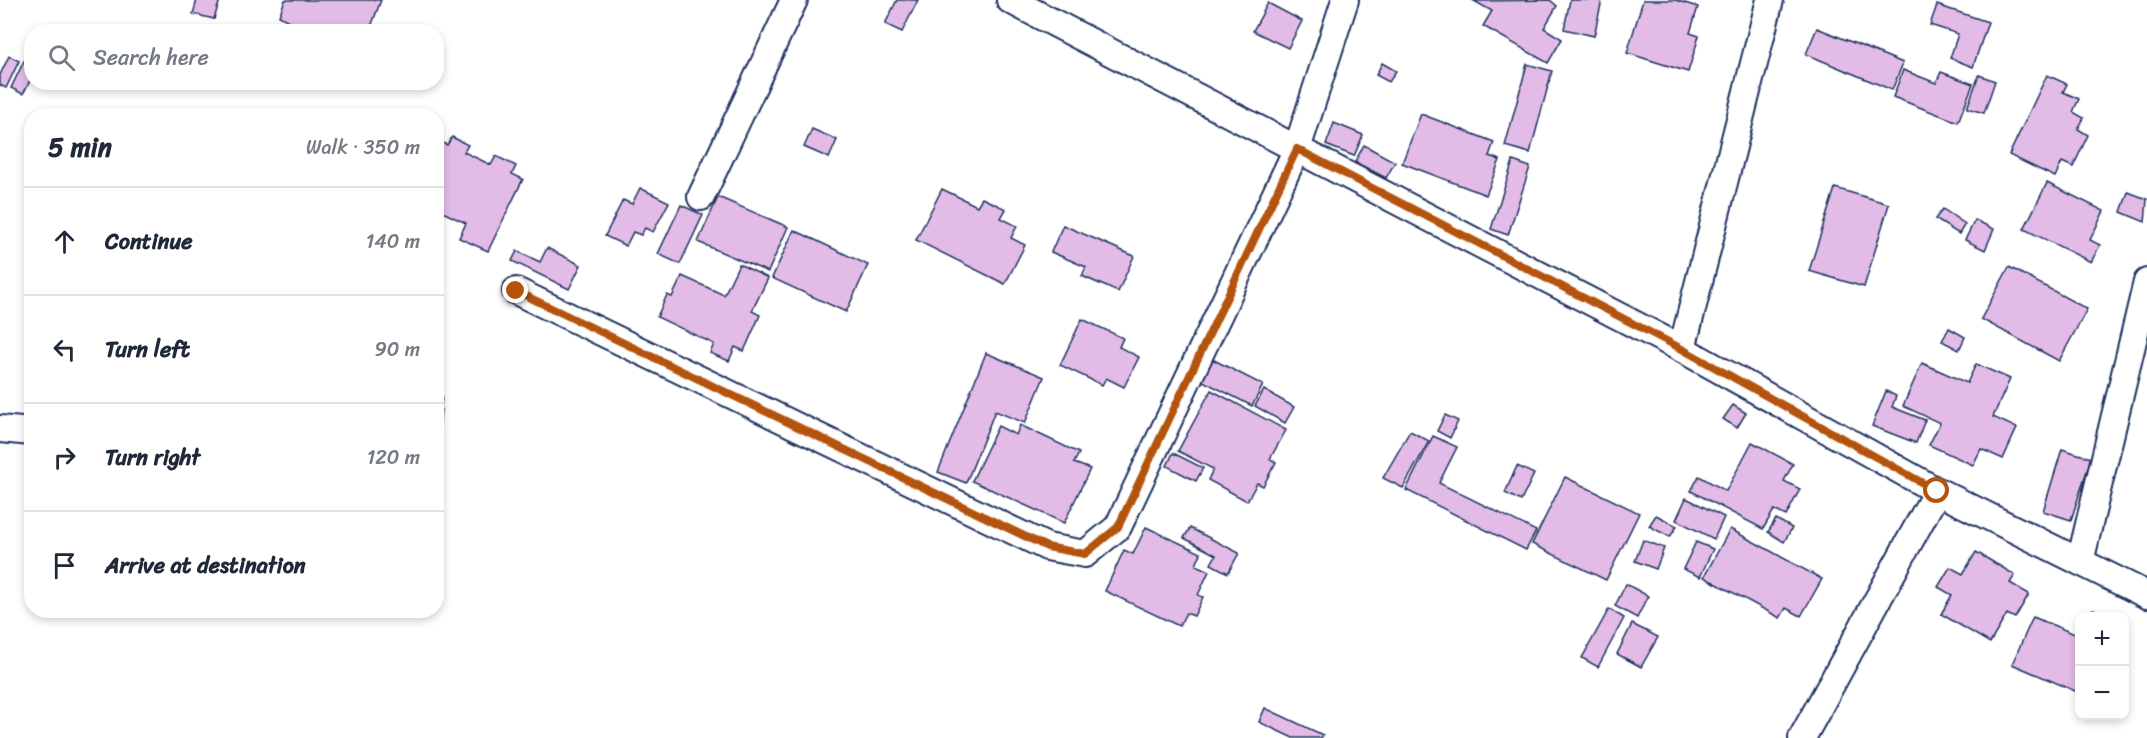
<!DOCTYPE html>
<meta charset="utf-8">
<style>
:root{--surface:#fff;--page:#f6f6f7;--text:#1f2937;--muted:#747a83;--line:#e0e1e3}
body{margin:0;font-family:Sriracha,sans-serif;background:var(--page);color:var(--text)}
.controls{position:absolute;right:18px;bottom:18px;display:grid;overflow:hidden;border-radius:12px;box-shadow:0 3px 9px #0003}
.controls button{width:54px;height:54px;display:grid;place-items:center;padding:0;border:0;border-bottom:2px solid var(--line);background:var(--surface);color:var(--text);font:30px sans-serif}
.stop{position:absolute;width:18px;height:18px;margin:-14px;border:4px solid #b45309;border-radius:50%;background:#fff}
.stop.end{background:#b45309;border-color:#fff;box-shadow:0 2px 6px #0008}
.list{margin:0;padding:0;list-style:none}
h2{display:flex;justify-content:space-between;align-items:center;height:78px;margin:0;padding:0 24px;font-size:26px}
h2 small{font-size:20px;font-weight:400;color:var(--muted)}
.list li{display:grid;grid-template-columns:39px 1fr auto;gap:18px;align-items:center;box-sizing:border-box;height:108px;padding:0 24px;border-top:2px solid var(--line)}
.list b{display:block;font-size:22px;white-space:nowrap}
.list em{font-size:20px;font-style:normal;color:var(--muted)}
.icon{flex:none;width:33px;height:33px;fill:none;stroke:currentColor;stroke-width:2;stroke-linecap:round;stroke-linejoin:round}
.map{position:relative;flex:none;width:2147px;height:738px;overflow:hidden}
.search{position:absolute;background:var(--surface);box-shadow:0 3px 9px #0003;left:24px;top:24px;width:420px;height:66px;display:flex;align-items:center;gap:15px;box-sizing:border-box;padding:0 21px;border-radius:24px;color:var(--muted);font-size:22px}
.panel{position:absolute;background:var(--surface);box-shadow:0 3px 9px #0003;left:24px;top:108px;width:420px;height:510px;border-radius:24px}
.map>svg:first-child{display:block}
</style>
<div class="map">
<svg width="2147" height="738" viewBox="0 0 2147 738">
<rect width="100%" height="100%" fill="#fff"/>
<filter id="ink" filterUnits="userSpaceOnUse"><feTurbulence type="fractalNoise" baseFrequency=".0167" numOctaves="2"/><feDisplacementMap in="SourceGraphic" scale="12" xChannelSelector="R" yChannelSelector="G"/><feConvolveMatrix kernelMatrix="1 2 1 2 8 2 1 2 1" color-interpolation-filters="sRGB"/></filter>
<g filter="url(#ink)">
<g fill="#e2bce6" stroke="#1b2f5e" stroke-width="1.5">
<polygon points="197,0 220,0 214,19 193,14"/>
<polygon points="285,0 381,0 369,32 309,32 279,16"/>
<polygon points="897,0 918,0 902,32 885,24"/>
<polygon points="1550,0 1557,6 1544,28 1562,39 1548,63 1483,26 1492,11 1474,1"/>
<polygon points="1570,0 1602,0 1594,36 1564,29"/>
<polygon points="1643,0 1675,0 1698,7 1690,33 1699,36 1688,72 1627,53"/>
<polygon points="1268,3 1302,21 1288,48 1253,31"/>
<polygon points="1937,5 1988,22 1973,67 1950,58 1958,34 1930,25"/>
<polygon points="1817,28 1903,63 1892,90 1806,54"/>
<polygon points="9,56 19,61 6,88 0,85 0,75"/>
<polygon points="24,61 32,64 32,77 23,94 11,88"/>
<polygon points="1382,63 1396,71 1389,82 1376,75"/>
<polygon points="1527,64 1552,71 1530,153 1505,146"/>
<polygon points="1903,70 1936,83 1941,72 1973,84 1958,122 1893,97"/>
<polygon points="1979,75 1995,81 1984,113 1967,108"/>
<polygon points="2047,75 2067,84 2063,92 2079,99 2073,112 2084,118 2078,129 2088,135 2073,167 2062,162 2055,177 2009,155"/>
<polygon points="1421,114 1494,142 1489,156 1500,160 1486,195 1402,163"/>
<polygon points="1334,123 1363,135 1354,156 1326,145"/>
<polygon points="812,129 837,140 829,158 804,147"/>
<polygon points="452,137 468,145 464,152 491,165 496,156 516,166 512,174 523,179 488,251 459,238 466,223 436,209 436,140 447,145"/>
<polygon points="1364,145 1395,162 1386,178 1355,162"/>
<polygon points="1513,161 1530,167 1508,235 1491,229"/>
<polygon points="2047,183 2104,211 2090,240 2100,245 2091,262 2024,229"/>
<polygon points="640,188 669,202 653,232 645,228 641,235 633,232 626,246 605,236 623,200 632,204"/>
<polygon points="1835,188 1889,204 1864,287 1809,271"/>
<polygon points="942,189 977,206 982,198 1006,209 1001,218 1017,226 1011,238 1025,245 1005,284 916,240"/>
<polygon points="2128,192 2147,199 2145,222 2121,212"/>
<polygon points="718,197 788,227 768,272 698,242"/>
<polygon points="681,205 703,215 680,264 658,254"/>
<polygon points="1943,209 1965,224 1959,234 1935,219"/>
<polygon points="1975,220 1994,229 1985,250 1965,240"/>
<polygon points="1063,225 1134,256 1118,292 1082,276 1086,267 1051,252"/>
<polygon points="794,230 868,265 846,312 772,278"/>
<polygon points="547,248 581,265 569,289 512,261 517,251 540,262"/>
<polygon points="739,264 768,278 752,311 760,315 744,351 735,347 729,361 710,353 714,344 657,317 667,295 672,297 682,276 724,295"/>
<polygon points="2009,267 2087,309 2059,361 1981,319"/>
<polygon points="1082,319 1123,338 1119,347 1139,357 1124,387 1106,378 1102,385 1060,365"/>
<polygon points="1949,328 1965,337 1959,350 1942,341"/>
<polygon points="986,353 1044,377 1025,423 995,411 966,483 938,472"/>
<polygon points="1212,359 1263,385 1252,406 1201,380"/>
<polygon points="1922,363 1967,383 1976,364 2010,379 1993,417 2017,428 2003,459 1981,449 1973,465 1929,445 1940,423 1903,406"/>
<polygon points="1211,390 1286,430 1270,459 1276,462 1263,486 1257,483 1247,501 1208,480 1213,469 1178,451"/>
<polygon points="1264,390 1294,407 1285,423 1255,406"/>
<polygon points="1886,391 1896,396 1892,407 1925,420 1916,443 1872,426"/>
<polygon points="436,395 442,395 439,432 436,432"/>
<polygon points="1733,405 1746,413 1737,428 1723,419"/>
<polygon points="1445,415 1458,421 1450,438 1437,431"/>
<polygon points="1020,425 1079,453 1074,463 1090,469 1064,523 972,481 998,426 1016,435"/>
<polygon points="1410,431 1429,441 1403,488 1383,478"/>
<polygon points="1433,436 1457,447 1439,483 1536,531 1526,550 1406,490"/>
<polygon points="1752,442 1793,464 1784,481 1800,489 1786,516 1774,510 1763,529 1691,491 1699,476 1726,491"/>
<polygon points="2062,449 2091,458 2071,520 2043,511"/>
<polygon points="1173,453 1203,468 1196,481 1167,466"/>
<polygon points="1517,466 1534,474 1521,501 1505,493"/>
<polygon points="1565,477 1639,513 1606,580 1532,544"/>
<polygon points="1686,498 1724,517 1714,539 1676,520"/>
<polygon points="1656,515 1677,526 1670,537 1649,526"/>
<polygon points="1776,519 1792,528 1784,542 1768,532"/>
<polygon points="1146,527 1201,553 1196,565 1209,571 1198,595 1203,597 1194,616 1186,613 1179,626 1105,591 1124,550 1133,554"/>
<polygon points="1190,528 1239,553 1228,573 1211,564 1216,555 1184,538"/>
<polygon points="1730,529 1822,579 1801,616 1786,608 1780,618 1704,577"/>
<polygon points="1643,540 1664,548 1656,569 1635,561"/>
<polygon points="1696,542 1713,549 1700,577 1683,569"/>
<polygon points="1976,552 2015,575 2010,583 2029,594 2015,618 2007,614 1990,643 1941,614 1952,595 1938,587 1950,567 1963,574"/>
<polygon points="1626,584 1648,596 1637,618 1615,606"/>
<polygon points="1609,609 1624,618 1598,667 1582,658"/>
<polygon points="2093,609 2110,616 2090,616"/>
<polygon points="2033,617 2080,636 2080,693 2012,664"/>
<polygon points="1632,624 1658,637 1641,667 1617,654"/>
<polygon points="1265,708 1323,735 1321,738 1293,738 1259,722"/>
</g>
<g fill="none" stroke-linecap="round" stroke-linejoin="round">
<g stroke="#1b2f5e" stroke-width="30">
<g id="minor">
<polyline points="1010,0 1682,349 1937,491 2147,595"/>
<polyline points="701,197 794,0"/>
<polyline points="516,291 1047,547 1085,554 1118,527 1297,149 1345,0"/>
<polyline points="1682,349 1770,0"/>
<polyline points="0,429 32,432"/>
<polyline points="2080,562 2147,282"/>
<polyline points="1802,738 1937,491"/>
</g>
</g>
<use href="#minor" stroke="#fff" stroke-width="26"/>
</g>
</g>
<g fill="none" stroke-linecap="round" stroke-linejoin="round" filter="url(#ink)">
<polyline stroke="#b45309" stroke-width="8" points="516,291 1047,547 1085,554 1118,527 1297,149 1682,349 1937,491"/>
</g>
</svg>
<div class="controls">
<button>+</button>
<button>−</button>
</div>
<div class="stop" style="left:1937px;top:491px"></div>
<div class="stop end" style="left:516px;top:291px"></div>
<div class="search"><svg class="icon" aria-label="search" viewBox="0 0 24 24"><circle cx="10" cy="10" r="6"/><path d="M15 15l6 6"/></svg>Search here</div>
<section class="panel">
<h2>5 min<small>Walk · 350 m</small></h2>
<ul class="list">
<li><svg class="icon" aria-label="ahead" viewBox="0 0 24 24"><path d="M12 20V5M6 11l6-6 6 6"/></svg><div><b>Continue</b></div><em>140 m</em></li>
<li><svg class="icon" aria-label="left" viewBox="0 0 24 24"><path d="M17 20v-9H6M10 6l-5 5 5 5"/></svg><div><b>Turn left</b></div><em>90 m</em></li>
<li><svg class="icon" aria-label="right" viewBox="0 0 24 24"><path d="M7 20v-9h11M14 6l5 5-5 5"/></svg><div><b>Turn right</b></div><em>120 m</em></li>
<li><svg class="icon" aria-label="arrive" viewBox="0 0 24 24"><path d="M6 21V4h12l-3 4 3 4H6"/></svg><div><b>Arrive at destination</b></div></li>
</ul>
</section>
</div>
